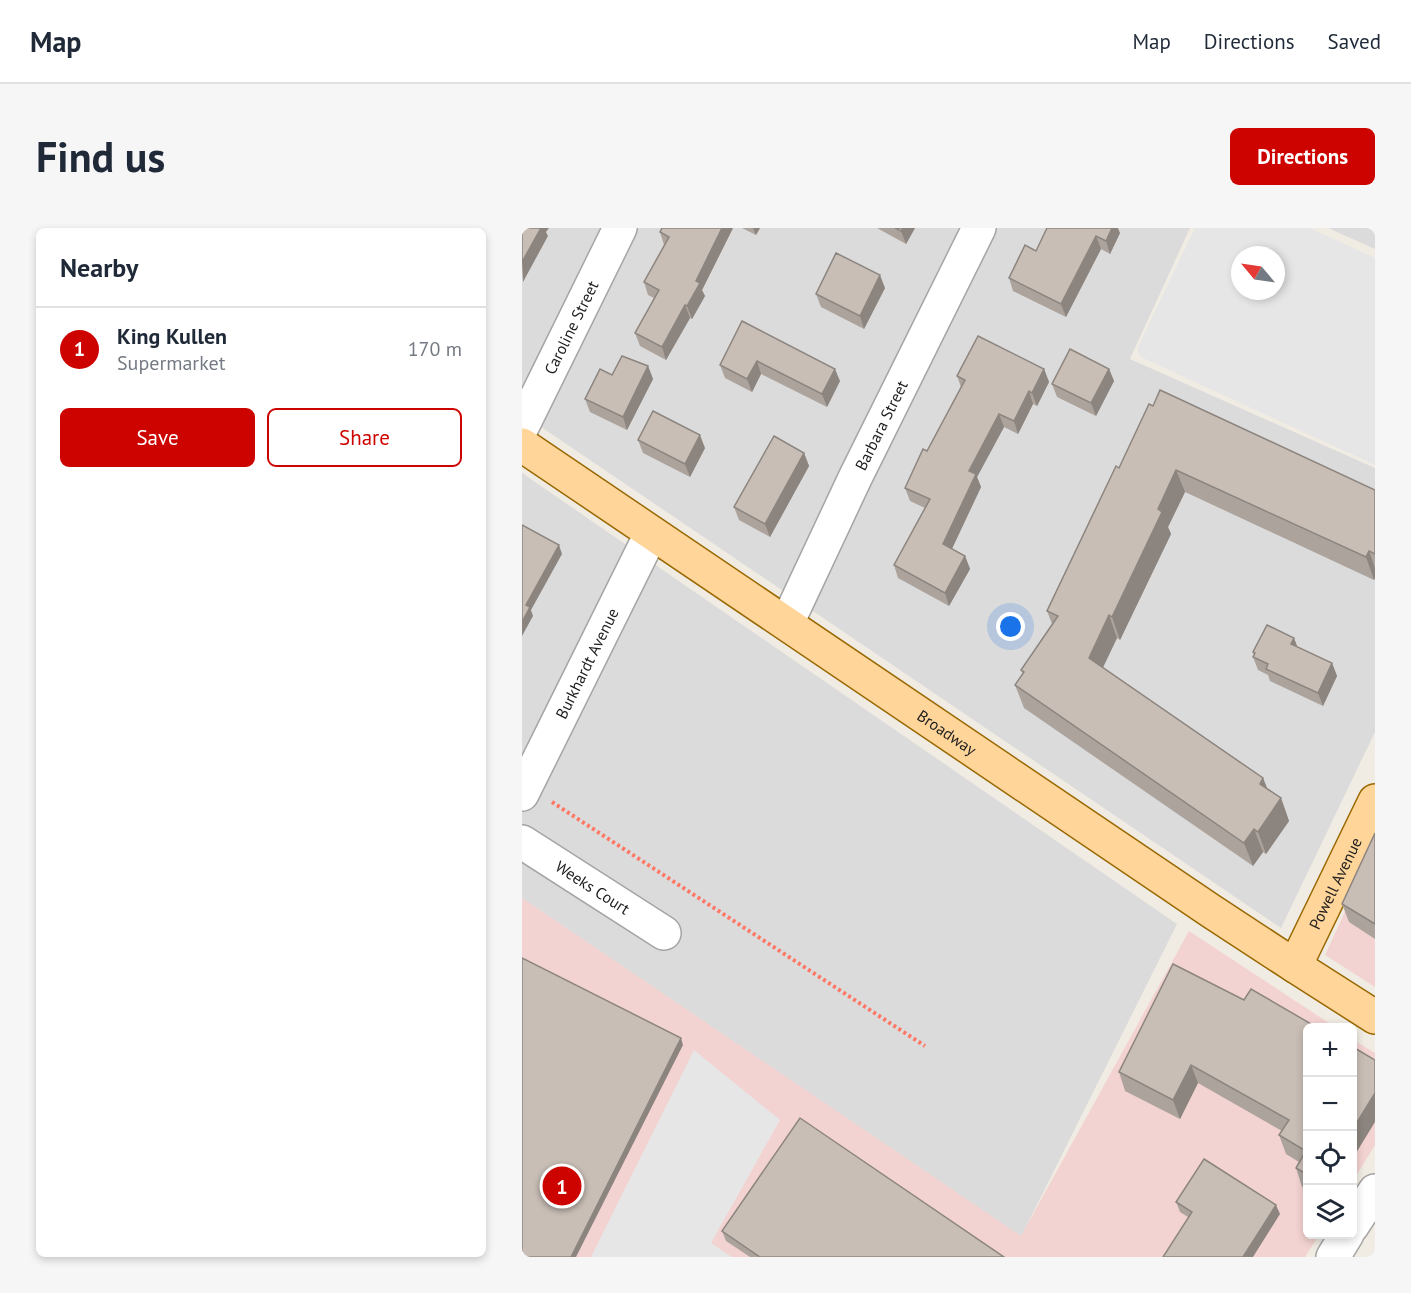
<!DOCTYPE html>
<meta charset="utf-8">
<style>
:root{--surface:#fff;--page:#f6f6f7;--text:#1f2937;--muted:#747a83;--line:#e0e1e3;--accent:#cd0300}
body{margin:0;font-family:"PT Sans",sans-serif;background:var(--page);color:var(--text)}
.controls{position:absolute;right:18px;bottom:18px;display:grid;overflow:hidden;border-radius:9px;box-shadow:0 3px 9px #0003}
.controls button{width:54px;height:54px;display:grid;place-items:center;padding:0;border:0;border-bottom:2px solid var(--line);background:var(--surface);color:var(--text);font:30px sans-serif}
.compass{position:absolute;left:709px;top:18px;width:54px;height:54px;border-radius:50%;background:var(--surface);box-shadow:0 3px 9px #0003;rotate:299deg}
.you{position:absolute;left:489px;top:399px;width:21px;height:21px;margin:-15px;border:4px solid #fff;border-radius:50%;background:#1a73e8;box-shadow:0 0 0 9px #1a73e833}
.badge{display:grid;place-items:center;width:39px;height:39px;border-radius:50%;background:var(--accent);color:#fff;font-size:20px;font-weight:700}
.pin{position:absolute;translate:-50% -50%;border:3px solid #fff;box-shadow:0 2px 6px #0006}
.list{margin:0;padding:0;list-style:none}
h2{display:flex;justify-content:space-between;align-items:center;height:78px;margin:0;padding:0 24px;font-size:26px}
h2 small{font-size:20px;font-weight:400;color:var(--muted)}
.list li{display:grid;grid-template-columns:39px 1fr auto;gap:18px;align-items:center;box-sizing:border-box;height:84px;padding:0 24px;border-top:2px solid var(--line)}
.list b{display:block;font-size:22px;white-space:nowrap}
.list p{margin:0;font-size:20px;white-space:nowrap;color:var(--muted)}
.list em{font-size:20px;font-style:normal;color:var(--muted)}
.actions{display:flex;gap:12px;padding:18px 24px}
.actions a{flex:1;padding:14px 0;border:2px solid var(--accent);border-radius:9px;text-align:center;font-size:21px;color:var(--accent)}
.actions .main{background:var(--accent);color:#fff}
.icon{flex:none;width:33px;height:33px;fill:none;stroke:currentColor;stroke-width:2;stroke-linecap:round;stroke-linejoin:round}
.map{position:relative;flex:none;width:853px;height:1029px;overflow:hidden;border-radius:9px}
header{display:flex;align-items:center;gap:36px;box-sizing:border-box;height:84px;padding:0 30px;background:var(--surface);border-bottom:2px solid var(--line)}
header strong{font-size:28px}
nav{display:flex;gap:33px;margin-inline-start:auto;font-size:21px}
.intro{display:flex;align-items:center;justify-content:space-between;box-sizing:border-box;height:144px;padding:0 36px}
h1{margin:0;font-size:42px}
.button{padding:15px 27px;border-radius:9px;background:var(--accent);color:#fff;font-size:21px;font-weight:700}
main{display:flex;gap:36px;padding:0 36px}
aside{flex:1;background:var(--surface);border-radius:9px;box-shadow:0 3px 9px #0003}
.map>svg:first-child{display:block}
</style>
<header>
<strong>Map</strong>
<nav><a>Map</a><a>Directions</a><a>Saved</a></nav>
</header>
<div class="intro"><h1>Find us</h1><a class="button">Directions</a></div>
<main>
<aside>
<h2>Nearby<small></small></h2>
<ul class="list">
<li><span class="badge">1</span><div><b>King Kullen</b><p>Supermarket</p></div><em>170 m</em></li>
</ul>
<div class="actions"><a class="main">Save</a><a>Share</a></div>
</aside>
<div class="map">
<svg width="853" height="1029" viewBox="0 0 853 1029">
<rect width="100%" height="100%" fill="#f0ece3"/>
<g fill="#dcdbdb">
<polygon points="0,0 668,0 608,131 853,240 853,504 759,700 0,186"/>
<polygon points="806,0 853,0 853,21"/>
<polygon points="0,245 655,696 499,1009 0,670"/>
</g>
<g fill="#f3d3d1">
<polygon points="853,618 853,759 803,727"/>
<polygon points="0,670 499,1008 667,703 813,799 786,800 786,1006 797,1007 783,1029 0,1029"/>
<polygon points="830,811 853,825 853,917 831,953"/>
</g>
<g fill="#e6e6e6" fill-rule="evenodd">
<path d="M673 0H788L853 30V237L621 130 616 126V119ZM718 27H754V63H718Z"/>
<polygon points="172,822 258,892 189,1015 210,1029 69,1029"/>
</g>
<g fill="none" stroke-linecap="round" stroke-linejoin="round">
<g stroke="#a5a5a5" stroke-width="36">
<g id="minor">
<path id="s1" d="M0 199 98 0"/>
<path id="s2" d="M265 395 333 250 457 0"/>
<path id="s3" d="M0 566 129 306"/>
<path id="s4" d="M0 614 142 705"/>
<polyline points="830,998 853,963"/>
<polyline points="811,1029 825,1006"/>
</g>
</g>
<g stroke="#996800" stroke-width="36">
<g id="major">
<path id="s5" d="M0 217 689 683 773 738 853 789"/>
<path id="s6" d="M773 738 853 573"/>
</g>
</g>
<polyline stroke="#ff7866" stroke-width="4" stroke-dasharray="3 3" stroke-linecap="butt" points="30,574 403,818"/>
<use href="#minor" stroke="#fff" stroke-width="33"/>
<use href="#major" stroke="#ffd59a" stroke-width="33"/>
</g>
<g fill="#aca39d">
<polygon points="140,0 211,0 180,62 183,68 170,91 168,90 144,132 118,118 113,105 132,70 126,67 122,54 142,17 138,4"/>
<polygon points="220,0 238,0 234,7"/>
<polygon points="355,0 393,0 384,16"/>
<polygon points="525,0 598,5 588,26 579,21 544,89 491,63 487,50 514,23"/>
<polygon points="363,60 342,101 299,79 294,66"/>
<polygon points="220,93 318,153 305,179 239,146 230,164 203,150 198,137"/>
<polygon points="126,138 131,151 105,202 68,184 63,171 90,147"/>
<polygon points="522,141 527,154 515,178 511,176 496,206 482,199 455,249 459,259 430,321 443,328 448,341 427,378 376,350 372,337 403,280 388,273 383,260 405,223 439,159 435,148"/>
<polygon points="587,141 592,153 574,188 535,169 530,156"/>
<polygon points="627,176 853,262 853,350 852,352 663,264 646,299 649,306 598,412 595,410 581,439 741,550 745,561 759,570 767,593 744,626 741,624 731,638 502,480 493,457 501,447 499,442 530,396 525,383 597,240"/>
<polygon points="116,212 183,220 168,249 121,225"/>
<polygon points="282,225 287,238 248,309 217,292 212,279"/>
<polygon points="772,410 775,419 810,435 815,448 801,478 748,453 746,447 736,442 731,429 732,427 731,424"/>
<polygon points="853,605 853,711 827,694 820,676"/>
<polygon points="722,772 786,800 786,962 780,959 774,940 777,934 764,926 757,907 760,903 676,855 658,891 603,863 597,844"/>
<polygon points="654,974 758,986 666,989 658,984"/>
<polygon points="200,1003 482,1029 228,1029 204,1013"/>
</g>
<g fill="#8c857f">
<polygon points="19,0 27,0 24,4 26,8 1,54 0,34"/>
<polygon points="200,0 211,0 180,62 183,68 170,91 165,78 174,53"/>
<polygon points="231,0 238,0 234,7"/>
<polygon points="381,0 393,0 384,16 379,3"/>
<polygon points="590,0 596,0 598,5 588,26 584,13"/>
<polygon points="574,8 579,21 544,89 539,76"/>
<polygon points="358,47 363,60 342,101 338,88"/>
<polygon points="163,77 168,90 144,132 140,119"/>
<polygon points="235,133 239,146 230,164 225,151"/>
<polygon points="126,138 131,151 105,202 101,189"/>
<polygon points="313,141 318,153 305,179 300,166"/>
<polygon points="522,141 527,154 515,178 510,165"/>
<polygon points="587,141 592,153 574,188 569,175"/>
<polygon points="507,163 511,176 496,206 492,193"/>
<polygon points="477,186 482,199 455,249 459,259 426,329 421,316 447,243"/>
<polygon points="178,207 183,220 168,249 163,236"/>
<polygon points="282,225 287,238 248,309 243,296"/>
<polygon points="654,242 663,264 646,299 649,306 598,412 590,389 636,281"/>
<polygon points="37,317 40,326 9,382 11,388 0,408 0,394 4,377"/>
<polygon points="847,323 853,340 853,350 852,352 844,329"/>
<polygon points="443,328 448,341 427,378 423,365"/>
<polygon points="587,387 595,410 575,452 567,430"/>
<polygon points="772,410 777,423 769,416"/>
<polygon points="810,435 815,448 801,478 796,465"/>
<polygon points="741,550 750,572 738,556"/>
<polygon points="759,570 767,593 744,626 736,604"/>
<polygon points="732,601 741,624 731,638 722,615"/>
<polygon points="159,810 161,817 54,1029 49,1029"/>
<polygon points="669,837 676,855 658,891 651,872"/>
<polygon points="853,865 853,894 831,930 831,901"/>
<polygon points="754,977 758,986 731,1029 721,1029"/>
</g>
<g fill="#c8beb6" stroke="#8c857f" stroke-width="1.5">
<polygon points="0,0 19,0 0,34"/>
<polygon points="140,0 200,0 174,53 178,55 165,78 163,77 140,119 113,105 137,62 122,54 147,9 138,4"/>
<polygon points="373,0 381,0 379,3"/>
<polygon points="525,0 590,0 584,13 574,8 539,76 487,50 503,17 514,23"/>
<polygon points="314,25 358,47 338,88 294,66"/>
<polygon points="220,93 313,141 300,166 235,133 225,151 198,137"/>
<polygon points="456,108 522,141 510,165 507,163 492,193 477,186 447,243 454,246 421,316 443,328 423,365 372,337 408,271 383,260 401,221 405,223 443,152 435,148"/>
<polygon points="548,121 587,141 569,175 530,156"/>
<polygon points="100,128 126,138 101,189 63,171 78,141 90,147"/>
<polygon points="638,162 853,262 853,326 847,323 844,329 654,242 636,281 640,284 590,389 587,387 567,430 741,550 738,556 759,570 736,604 732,601 722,615 493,457 502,444 499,442 536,388 525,383 594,238 597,240 627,176 631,178"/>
<polygon points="131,183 178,207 163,236 116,212"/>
<polygon points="252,208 282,225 243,296 212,279"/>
<polygon points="0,297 37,317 4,377 8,379 0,394"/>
<polygon points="745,397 772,410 769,416 810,435 796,465 744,441 746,436 731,429 733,425 731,424"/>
<polygon points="853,605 853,696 820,676"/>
<polygon points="0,730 159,810 49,1029 0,1029"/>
<polygon points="651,736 722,772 729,761 796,800 786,800 786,947 774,940 784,923 757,907 767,892 669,837 651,872 597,844"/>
<polygon points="831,819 853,832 853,865 831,901"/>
<polygon points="278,890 482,1029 238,1029 200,1003"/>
<polygon points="682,931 754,977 721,1029 641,1029 670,984 654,974"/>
</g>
<g text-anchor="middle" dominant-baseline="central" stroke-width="4.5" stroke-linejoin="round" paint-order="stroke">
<g font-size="16" fill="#1e1e1e" stroke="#fff">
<text stroke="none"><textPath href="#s1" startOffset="111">Caroline Street</textPath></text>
<text stroke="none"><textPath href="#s2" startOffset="219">Barbara Street</textPath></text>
<text stroke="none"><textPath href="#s3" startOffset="146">Burkhardt Avenue</textPath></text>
<text stroke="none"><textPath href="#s5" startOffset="513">Broadway</textPath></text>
<text stroke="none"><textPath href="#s6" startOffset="92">Powell Avenue</textPath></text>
<text stroke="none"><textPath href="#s4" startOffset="84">Weeks Court</textPath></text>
</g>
</g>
</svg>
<div class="controls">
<button>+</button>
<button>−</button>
<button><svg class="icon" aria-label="locate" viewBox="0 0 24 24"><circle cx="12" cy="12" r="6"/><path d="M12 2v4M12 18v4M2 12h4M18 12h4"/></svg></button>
<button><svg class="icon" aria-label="layers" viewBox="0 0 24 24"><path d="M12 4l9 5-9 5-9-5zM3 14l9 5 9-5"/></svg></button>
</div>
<svg class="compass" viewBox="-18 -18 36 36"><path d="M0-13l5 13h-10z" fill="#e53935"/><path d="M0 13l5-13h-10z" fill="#747a83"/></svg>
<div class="you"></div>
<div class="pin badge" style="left:40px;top:958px">1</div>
</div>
</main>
